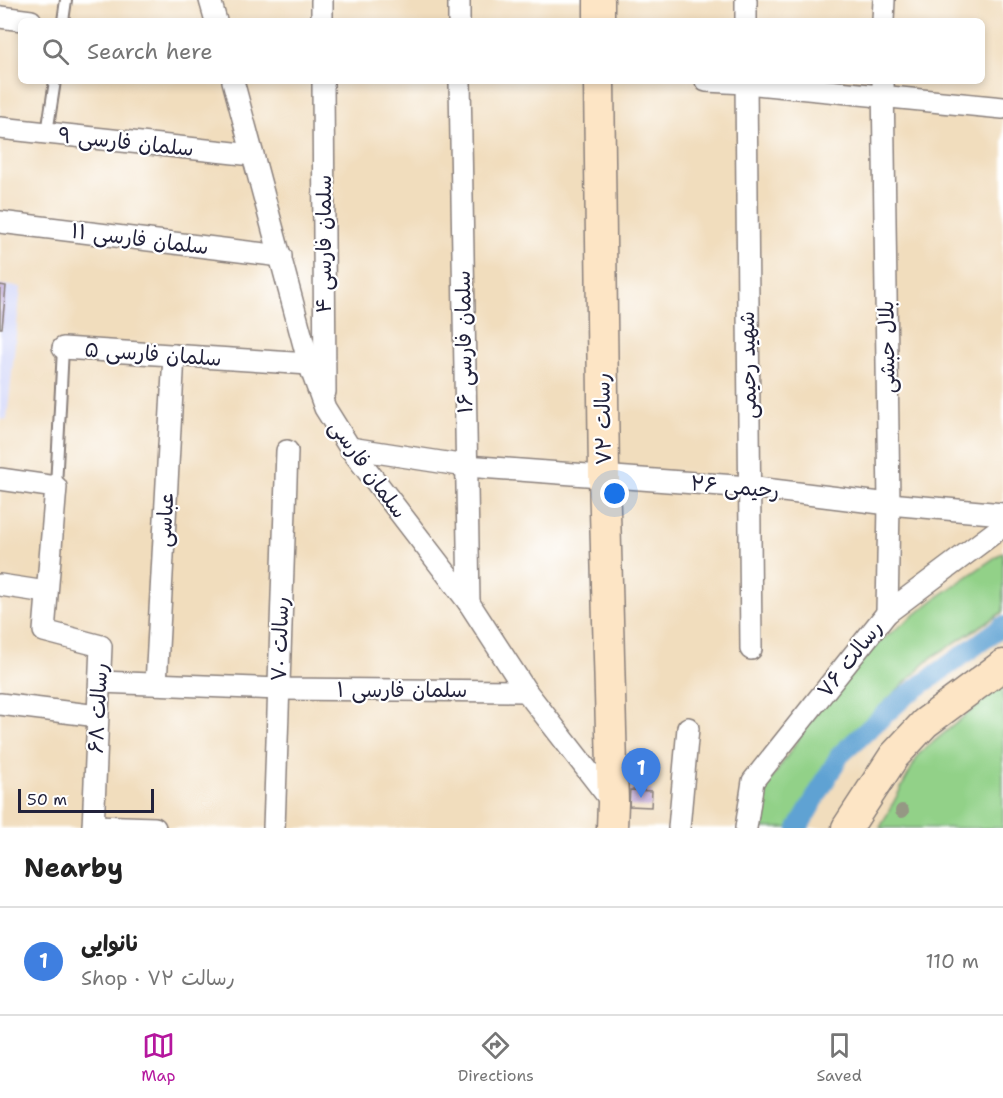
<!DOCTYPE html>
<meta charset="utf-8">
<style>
:root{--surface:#fff;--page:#f6f6f6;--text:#222;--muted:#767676;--line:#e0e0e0;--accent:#b5179e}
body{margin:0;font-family:"Shantell Sans","Playpen Sans Arabic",sans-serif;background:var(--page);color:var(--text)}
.scale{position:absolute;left:18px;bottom:15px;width:136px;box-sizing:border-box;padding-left:6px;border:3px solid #22223b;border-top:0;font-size:16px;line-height:21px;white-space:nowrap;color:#22223b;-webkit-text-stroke:4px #fff;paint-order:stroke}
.you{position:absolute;left:615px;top:494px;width:21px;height:21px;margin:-15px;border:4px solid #fff;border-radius:50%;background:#1a73e8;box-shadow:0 0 0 9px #1a73e833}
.badge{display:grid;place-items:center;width:39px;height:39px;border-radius:50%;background:var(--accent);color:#fff;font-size:20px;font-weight:700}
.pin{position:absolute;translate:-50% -50px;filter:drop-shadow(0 2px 3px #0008)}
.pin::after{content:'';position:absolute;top:32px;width:21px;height:18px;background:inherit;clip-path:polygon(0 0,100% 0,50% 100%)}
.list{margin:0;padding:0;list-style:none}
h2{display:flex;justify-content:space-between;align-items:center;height:78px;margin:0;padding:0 24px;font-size:26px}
h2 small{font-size:20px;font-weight:400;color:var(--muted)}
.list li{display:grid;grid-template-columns:39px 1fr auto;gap:18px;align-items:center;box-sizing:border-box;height:108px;padding:0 24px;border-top:2px solid var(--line)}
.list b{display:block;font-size:22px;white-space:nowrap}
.list p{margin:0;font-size:20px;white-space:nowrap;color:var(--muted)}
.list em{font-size:20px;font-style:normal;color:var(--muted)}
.icon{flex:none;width:33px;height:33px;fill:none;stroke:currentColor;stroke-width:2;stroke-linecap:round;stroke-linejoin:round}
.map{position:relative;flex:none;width:1003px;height:828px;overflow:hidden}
.search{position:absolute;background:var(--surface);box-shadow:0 3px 9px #0003;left:18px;right:18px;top:18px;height:66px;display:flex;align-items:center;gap:15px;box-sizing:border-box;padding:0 21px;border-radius:9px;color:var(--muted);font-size:22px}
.sheet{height:186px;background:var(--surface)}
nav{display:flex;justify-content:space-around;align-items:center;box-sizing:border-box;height:84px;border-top:2px solid var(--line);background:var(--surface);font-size:16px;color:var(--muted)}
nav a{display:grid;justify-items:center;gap:3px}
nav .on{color:var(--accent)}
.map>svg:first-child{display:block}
</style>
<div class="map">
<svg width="1003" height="828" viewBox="0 0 1003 828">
<rect width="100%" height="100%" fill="#fff"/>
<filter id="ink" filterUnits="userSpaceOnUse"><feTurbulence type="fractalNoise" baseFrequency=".0167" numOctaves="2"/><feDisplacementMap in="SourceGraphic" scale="12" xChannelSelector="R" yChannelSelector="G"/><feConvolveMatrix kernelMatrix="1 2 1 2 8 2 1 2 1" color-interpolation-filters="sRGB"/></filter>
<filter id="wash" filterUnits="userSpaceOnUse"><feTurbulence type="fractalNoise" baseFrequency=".008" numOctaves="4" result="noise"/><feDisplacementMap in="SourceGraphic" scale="24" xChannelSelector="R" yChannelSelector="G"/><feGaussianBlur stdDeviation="1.35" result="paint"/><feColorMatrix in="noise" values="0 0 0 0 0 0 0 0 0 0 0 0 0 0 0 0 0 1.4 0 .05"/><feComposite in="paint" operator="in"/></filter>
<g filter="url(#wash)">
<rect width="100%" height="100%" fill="#f1ddbd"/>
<polygon fill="#d4d8f9" points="0,285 21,287 7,420 0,419"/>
<g fill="#92d188" stroke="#5a7a62" stroke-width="1.5">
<polygon points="1003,552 1003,612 932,657 833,751 789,828 759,828 764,790 827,697 861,656 939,596"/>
<polygon points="1003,684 1003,828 880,828 919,754"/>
</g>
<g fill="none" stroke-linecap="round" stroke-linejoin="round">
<polyline stroke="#5fa2d3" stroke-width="20" points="798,828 840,755 903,698 1003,626"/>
</g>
<g id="blocks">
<g fill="#b89cd3">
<polygon points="0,285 6,286 2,328 0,328"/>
<polygon points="630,790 652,791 651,807 629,806"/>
</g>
</g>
</g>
<g filter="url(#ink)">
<use href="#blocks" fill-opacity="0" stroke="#8a807c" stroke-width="1.5"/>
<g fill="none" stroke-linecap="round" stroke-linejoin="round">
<g stroke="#8a807c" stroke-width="14">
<g id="lane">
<polyline points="63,21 66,0"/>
<polyline points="47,133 55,81"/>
<polyline points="56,487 63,348"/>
</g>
</g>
<g stroke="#8a807c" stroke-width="24">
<g id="street">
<polyline points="210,0 216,21"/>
<polyline points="322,0 322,21"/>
<polyline points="459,0 459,21"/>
<polyline points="0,17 31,21"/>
<polyline points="746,21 746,0"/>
<polyline points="883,21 884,0"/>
<polyline points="233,81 309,364 325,408 350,448 469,603 526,691 613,803"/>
<polyline points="323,81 325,392"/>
<polyline points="460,81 469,603"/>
<polyline points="706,81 746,83 1003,108"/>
<polyline points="746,81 751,649"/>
<polyline points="883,81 889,504 887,613"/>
<polyline points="0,128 253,155"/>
<polyline points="0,222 281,256"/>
<polyline points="63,348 309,364"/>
<polyline points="350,448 466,466 749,487 889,504 1003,514"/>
<polyline points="0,479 56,487 44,631 101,646 93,828"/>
<polyline points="0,585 46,592"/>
<polyline points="100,682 279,689 526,691"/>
<polyline points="156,684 174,355"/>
<polyline points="0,704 98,716"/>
<polyline points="93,826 155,828"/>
<polyline points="274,828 287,451"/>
<polyline points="679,828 688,728"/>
<polyline points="746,828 753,781 887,613 1003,526"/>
</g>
</g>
<g stroke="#8a807c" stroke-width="33">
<g id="secondary">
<polyline points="599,0 599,21"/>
<polyline points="599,81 604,475 613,803 612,828"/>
<polyline points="847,828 894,756 925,723 1003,665"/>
</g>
</g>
<use href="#lane" stroke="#fff" stroke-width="10"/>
<use href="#street" stroke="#fff" stroke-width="21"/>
<use href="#secondary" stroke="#fde5c5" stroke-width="30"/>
</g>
<circle fill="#959884" cx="902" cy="811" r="7"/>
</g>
<g text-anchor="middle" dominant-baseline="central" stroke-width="4.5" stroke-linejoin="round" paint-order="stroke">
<g font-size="21" fill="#22223b" stroke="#fff">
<text transform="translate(126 142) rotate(6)">سلمان فارسی ۹</text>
<text transform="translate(140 239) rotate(7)">سلمان فارسی ۱۱</text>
<text transform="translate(324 244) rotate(-90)">سلمان فارسی ۴</text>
<text transform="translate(464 342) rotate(-91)">سلمان فارسی ۱۶</text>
<text transform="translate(887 347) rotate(-91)">بلال حبشی</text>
<text transform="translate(153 354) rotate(4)">سلمان فارسی ۵</text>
<text transform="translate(748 365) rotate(-91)">شهید رحیمی</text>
<text transform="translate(603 419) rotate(-91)">رسالت ۷۲</text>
<text transform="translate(368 469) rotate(54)">سلمان فارسی</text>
<text transform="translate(735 487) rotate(5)">رحیمی ۲۶</text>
<text transform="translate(165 520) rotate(-87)">عباسی</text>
<text transform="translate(280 639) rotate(-88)">رسالت ۷۰</text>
<text transform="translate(850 659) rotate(-52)">رسالت ۷۶</text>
<text x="402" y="690">سلمان فارسی ۱</text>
<text transform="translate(98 708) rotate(-87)">رسالت ۶۸</text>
</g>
</g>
</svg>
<div class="scale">50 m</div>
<div class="you"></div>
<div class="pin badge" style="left:641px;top:798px;background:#3f7fe0">1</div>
<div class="search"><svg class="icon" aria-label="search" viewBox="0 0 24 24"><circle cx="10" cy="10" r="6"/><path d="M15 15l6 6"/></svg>Search here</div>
</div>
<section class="sheet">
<h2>Nearby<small></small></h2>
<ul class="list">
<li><span class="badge" style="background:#3f7fe0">1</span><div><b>نانوایی</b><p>Shop · رسالت ۷۲</p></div><em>110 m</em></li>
</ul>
</section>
<nav>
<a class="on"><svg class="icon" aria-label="map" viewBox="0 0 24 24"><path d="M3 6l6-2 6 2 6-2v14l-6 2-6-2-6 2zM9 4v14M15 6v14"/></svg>Map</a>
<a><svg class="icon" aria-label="directions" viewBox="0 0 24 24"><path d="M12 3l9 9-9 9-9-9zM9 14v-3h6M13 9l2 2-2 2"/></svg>Directions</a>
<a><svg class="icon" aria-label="saved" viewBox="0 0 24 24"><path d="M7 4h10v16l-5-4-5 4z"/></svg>Saved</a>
</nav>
